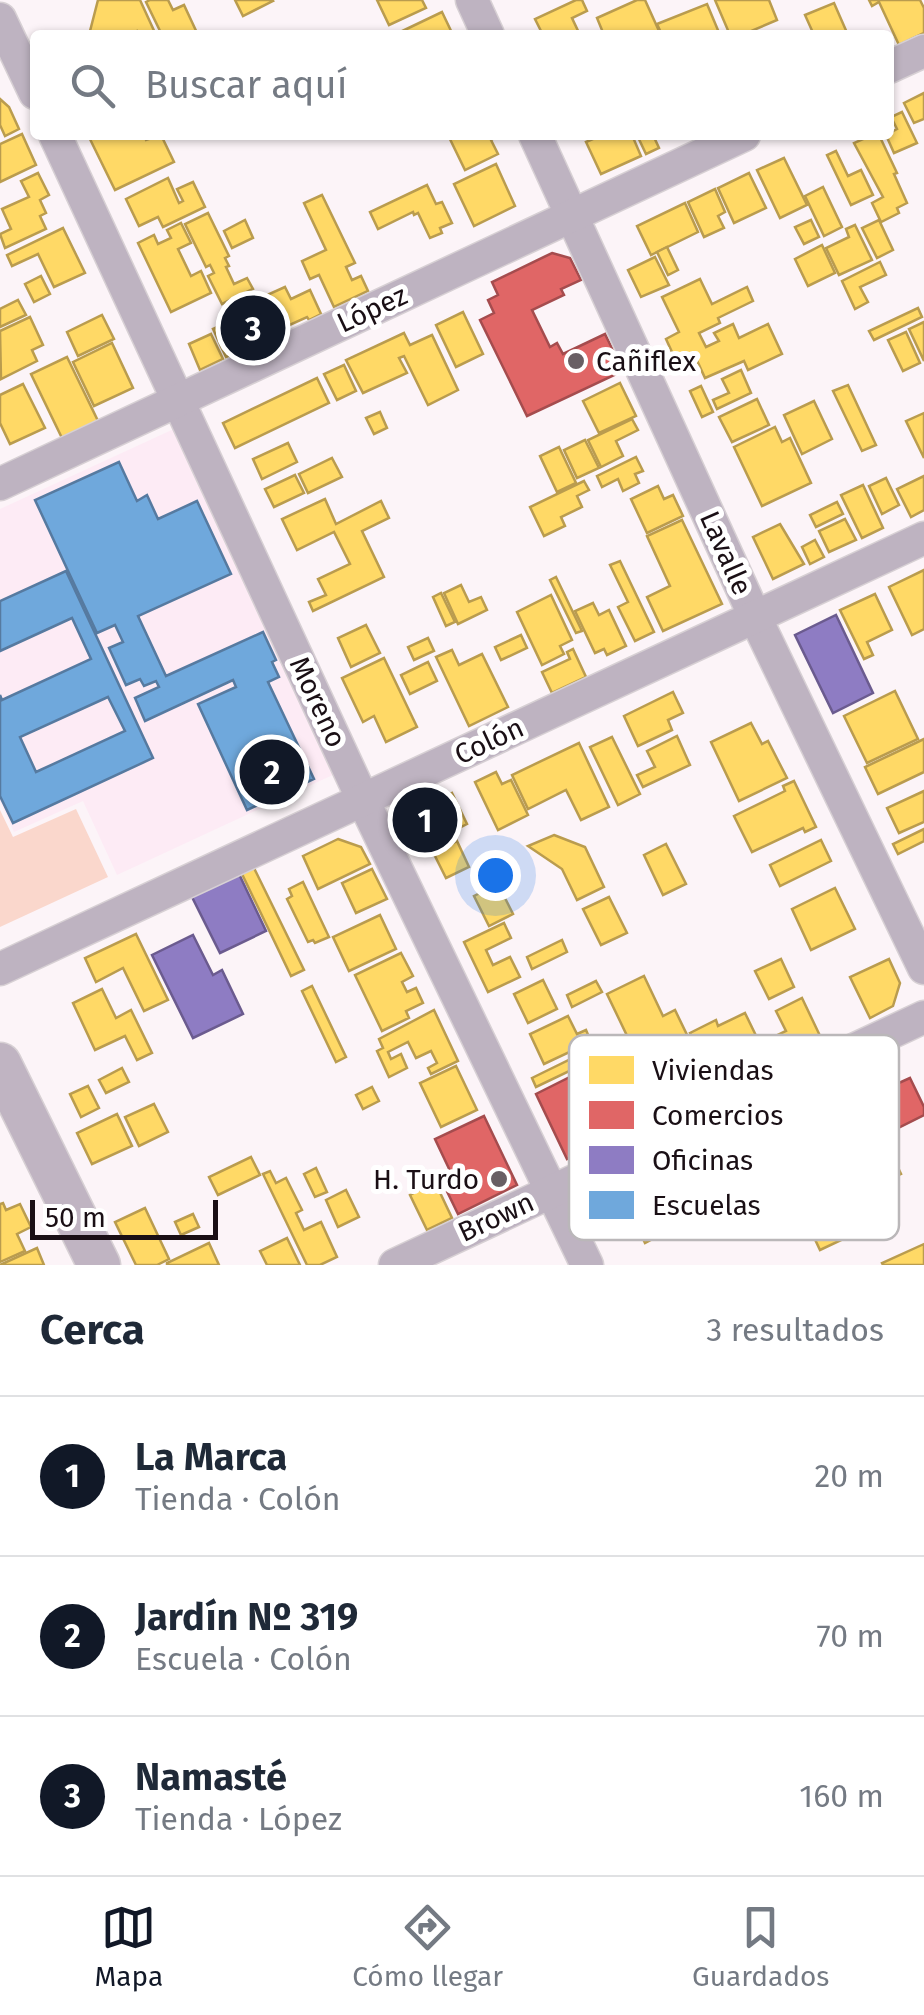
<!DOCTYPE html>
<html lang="es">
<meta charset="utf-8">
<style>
:root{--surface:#fff;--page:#f2f2f3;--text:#1f2937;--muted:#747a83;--line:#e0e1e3;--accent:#111827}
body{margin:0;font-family:"Fira Sans",sans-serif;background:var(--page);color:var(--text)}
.scale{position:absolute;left:30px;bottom:25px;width:188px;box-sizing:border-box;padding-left:10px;border:5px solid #1a0f15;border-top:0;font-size:28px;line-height:35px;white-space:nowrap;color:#1a0f15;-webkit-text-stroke:8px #fff;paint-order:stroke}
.you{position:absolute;left:495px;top:875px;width:35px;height:35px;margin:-25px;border:8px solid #fff;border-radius:50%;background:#1a73e8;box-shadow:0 0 0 15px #1a73e833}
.badge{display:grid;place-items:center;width:65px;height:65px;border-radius:50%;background:var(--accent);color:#fff;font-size:32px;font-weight:700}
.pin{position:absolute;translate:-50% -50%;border:5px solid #fff;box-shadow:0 2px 10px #0006}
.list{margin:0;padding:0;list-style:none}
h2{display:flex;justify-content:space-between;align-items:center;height:130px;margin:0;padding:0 40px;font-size:42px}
h2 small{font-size:32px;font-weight:400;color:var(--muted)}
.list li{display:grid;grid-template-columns:65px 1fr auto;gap:30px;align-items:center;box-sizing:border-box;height:160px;padding:0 40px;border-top:2px solid var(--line)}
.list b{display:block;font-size:38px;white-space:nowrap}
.list p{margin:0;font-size:32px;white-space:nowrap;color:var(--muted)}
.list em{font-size:32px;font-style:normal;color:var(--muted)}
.icon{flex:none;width:55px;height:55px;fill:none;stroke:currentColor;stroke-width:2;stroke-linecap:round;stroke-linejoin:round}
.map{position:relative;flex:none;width:924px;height:1265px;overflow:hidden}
.search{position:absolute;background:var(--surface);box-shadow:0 2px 8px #0004;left:30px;right:30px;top:30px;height:110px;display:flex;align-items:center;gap:25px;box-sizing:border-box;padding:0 35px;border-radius:10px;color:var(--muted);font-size:38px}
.sheet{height:610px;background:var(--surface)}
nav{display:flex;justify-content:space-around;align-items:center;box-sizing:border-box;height:140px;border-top:2px solid var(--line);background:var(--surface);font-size:28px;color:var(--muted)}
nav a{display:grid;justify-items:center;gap:5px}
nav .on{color:var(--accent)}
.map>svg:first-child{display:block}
</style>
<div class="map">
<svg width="924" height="1265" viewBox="0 0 924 1265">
<rect width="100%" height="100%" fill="#fcf4f8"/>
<polygon fill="#fdebf5" points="176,428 337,773 117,875 83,801 14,832 0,801 0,509"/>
<polygon fill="#fad7cc" points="76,809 108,877 0,927 0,810 13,837"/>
<g fill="#ffd966" stroke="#ba9c4e" stroke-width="2.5">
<polygon points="98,0 140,0 156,35 139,35 137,31 129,35 89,35"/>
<polygon points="150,0 168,0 173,10 184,5 198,35 162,35 146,2"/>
<polygon points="235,0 272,0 273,1 243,16"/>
<polygon points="377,0 422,0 426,8 389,25"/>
<polygon points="576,0 582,0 587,11 572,18 580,35 543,35 535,19"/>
<polygon points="637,0 645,0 659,31 651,35 604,35 597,18"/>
<polygon points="715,0 769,0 777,20 742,35 730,35"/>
<polygon points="869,0 920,0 924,8 924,33 899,45 879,2 872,6"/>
<polygon points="834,3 848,35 814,35 805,15"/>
<polygon points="707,4 720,35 662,35 657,24"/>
<polygon points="442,12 453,35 394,35"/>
<polygon points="924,93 924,119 914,123 904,103"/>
<polygon points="0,99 9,107 19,129 5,136 0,125"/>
<polygon points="902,112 917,143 894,153 886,135 897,129 891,117"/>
<polygon points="22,134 36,165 0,182 0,144"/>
<polygon points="88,135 144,135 146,140 161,135 174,162 115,190"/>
<polygon points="448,135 501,135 491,140 498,154 465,170"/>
<polygon points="602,135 632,135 641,156 601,174 586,142"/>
<polygon points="637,135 653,135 659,148 646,154"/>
<polygon points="872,135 879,135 897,173 894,174 907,203 897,208 899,213 881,222 872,203 883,197 854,143"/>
<polygon points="836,151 848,176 861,170 873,195 851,205 827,155"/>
<polygon points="784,158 807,205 780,218 757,170"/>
<polygon points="496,164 515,206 474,226 454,184"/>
<polygon points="38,173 49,195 40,200 46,213 40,216 46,229 5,248 0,234 11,229 2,209 29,197 21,181"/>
<polygon points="749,173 766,208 734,223 718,188"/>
<polygon points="168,178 179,203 183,201 177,189 193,182 205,207 163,227 158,217 139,226 126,199"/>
<polygon points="427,185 436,204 442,202 452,223 440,228 442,233 430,238 418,213 414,215 413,212 378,229 370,212"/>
<polygon points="823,187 842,227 824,236 805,196"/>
<polygon points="715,189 725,212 718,216 724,228 704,237 688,202"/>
<polygon points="322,195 355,263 346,267 352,280 361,276 368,291 334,307 319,275 310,279 302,261 326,250 304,203"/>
<polygon points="685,203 698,232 651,255 637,226"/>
<polygon points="208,213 229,256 225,258 229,266 226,267 234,284 247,278 253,289 222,304 208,276 214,273 210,265 206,267 185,224"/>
<polygon points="245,220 253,238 232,248 224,231"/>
<polygon points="811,220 819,237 804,244 795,227"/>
<polygon points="879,220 893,250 877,258 862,228"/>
<polygon points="181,223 191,243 178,249 191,276 201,271 211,293 171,312 138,243 154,235 158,244 171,238 167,230"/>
<polygon points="855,225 872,260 839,275 826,248 849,237 846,229"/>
<polygon points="63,228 85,273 54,287 38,254 12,266 7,255"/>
<polygon points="822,245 835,273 808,286 795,259"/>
<polygon points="667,247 678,270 668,275 657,252"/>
<polygon points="655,257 669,285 641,297 628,270"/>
<polygon points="880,262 886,275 860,287 868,302 855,309 842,281"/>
<polygon points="41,276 50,294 34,302 25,284"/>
<polygon points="700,279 712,304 747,287 753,301 718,318 720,323 699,333 706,347 719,341 714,333 733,324 739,338 768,324 782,354 748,370 744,361 705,378 695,356 678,365 666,339 679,332 662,297"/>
<polygon points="285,287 291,299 310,290 321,314 309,320 307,317 274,332 258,299"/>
<polygon points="248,297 256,314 229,327 240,351 226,357 213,329 229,322 223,309"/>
<polygon points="18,300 26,315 0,327 0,309"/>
<polygon points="918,308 922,317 874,340 869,331"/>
<polygon points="463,312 483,354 456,367 436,325"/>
<polygon points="102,315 114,339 78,356 67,332"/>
<polygon points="30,317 43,345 32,350 37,361 1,379 0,331"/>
<polygon points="924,322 924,361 909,329"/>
<polygon points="906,332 920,363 903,371 888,340"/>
<polygon points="404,333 410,345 432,335 458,390 428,405 404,356 399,358 407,373 363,393 346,360"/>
<polygon points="211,334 223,359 200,370 189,344"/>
<polygon points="112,343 133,388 94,406 73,362"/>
<polygon points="67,357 98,421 62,438 31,374"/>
<polygon points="344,365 356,391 337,400 324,374"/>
<polygon points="741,370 751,393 717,409 713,400 729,393 722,379"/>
<polygon points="317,378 329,403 235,448 223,423"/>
<polygon points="620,383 636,416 599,433 583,401"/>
<polygon points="23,384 45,428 10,444 0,423 0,395"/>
<polygon points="848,385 876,445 862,451 833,391"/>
<polygon points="701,386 713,412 702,417 690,391"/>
<polygon points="757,399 769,425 732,442 719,417"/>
<polygon points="814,401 832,439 802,454 784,415"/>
<polygon points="380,412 387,428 374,434 366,418"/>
<polygon points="924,413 924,458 906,421"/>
<polygon points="632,419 638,430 616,441 623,456 601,467 588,440"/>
<polygon points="775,427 782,442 790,438 811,483 762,506 734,447"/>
<polygon points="585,440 599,468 577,478 564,450"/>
<polygon points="288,443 297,462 262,479 253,459"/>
<polygon points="559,447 576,483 557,492 540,456"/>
<polygon points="636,457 643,471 635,474 639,483 623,491 618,479 602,487 597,476"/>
<polygon points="332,458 342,477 308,493 299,474"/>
<polygon points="295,475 304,493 274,507 265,489"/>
<polygon points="924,476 924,510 911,517 897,489"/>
<polygon points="886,478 899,505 882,514 869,486"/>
<polygon points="584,481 589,490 577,496 582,507 561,517 565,526 544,536 530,507"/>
<polygon points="863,485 883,528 862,538 841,495"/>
<polygon points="658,486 664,499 673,495 683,516 647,533 631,499"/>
<polygon points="325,499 336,524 381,501 389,518 362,531 384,577 313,611 309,602 326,595 318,579 350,564 334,532 297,550 282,519"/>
<polygon points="837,502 843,514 816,527 810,515"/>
<polygon points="845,519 856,540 829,552 819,531"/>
<polygon points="682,520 722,604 663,631 647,597 670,586 647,536"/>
<polygon points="780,524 804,564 773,579 753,537"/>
<polygon points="815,540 824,557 810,564 802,547"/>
<polygon points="620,561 654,632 635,641 618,607 628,602 610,565"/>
<polygon points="924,570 924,629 912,635 889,587"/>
<polygon points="556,577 582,631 576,633 550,580"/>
<polygon points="461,585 469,602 481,597 487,610 458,624 444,593"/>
<polygon points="441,593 455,622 446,626 433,597"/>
<polygon points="875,594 892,630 867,642 873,655 864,659 840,610"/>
<polygon points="551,595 572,640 560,646 564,654 542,665 517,612"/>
<polygon points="593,603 599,615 609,610 626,646 607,655 604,649 595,653 575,611"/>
<polygon points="366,625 380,653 351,667 338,638"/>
<polygon points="521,635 527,648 501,660 495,647"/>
<polygon points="428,638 434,651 414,660 408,647"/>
<polygon points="573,649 586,677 552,693 542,672 570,659 567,652"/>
<polygon points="452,650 459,665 482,654 508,707 469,726 436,657"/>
<polygon points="384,658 417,727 386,742 374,716 363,722 342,678"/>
<polygon points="428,662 437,681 410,694 401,675"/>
<polygon points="895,691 918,739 867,763 844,716"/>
<polygon points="673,692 683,713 668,720 672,730 638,746 624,716"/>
<polygon points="751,723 762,744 768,741 787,778 739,801 711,742"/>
<polygon points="677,736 690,765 643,787 637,775 655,767 647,751"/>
<polygon points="612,737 640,794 618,805 590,747"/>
<polygon points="924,739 924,772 878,794 865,767"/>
<polygon points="579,743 609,807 581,820 566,790 528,809 512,775"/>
<polygon points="496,772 502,784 511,780 528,815 498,830 475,782"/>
<polygon points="794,781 816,827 805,832 803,828 752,852 734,816 785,791 783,786"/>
<polygon points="924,791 924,822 899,833 887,808"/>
<polygon points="452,793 467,824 457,829 442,798"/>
<polygon points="924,829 924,841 898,854 893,844"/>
<polygon points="554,835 585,847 604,887 577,900 562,869 528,846"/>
<polygon points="338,839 361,847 370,864 318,889 303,856"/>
<polygon points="821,840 831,861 780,886 770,865"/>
<polygon points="457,841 469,867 446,878 433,852"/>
<polygon points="666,844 686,884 663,895 644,855"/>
<polygon points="254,868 304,970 291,976 242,874"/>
<polygon points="372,869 387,899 356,913 342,883"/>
<polygon points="303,882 329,937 315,943 313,940 308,942 287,899 292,896 289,889"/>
<polygon points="498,884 513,914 489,926 474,896"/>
<polygon points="835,888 855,929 811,950 792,909"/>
<polygon points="609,897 627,933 601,945 583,909"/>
<polygon points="380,915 396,949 349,971 333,937"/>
<polygon points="504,923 511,938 486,950 493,965 510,957 520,977 488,992 464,942"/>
<polygon points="136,934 168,1000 144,1011 123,968 96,982 85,958"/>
<polygon points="562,940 567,952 532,969 527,957"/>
<polygon points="401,953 413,976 402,982 407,992 416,988 423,1003 406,1011 409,1018 382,1031 355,975"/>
<polygon points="781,959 794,987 769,999 755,971"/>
<polygon points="889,959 900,983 893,1006 870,1018 850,977"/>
<polygon points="644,976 663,1016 675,1010 690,1041 678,1047 675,1041 653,1052 645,1037 631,1044 607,994"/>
<polygon points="543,980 557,1009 528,1023 514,994"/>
<polygon points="596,981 602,992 572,1007 567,995"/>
<polygon points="312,986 346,1057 336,1062 302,991"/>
<polygon points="102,989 116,1018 131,1010 152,1053 137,1060 125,1036 95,1050 73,1003"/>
<polygon points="802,998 822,1040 774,1059 765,1041 786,1031 776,1011"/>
<polygon points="434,1010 458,1061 431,1074 428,1068 437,1063 431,1051 416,1058 408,1042 388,1052 391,1059 401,1054 407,1068 389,1077 377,1051 383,1048 379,1039"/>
<polygon points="745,1013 763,1050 711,1075 690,1033 716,1020 718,1026"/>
<polygon points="568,1016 577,1034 586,1030 591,1042 544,1064 530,1034"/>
<polygon points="577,1056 582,1065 536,1087 532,1078"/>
<polygon points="456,1066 477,1110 441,1127 420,1083"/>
<polygon points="122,1068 129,1082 106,1093 99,1080"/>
<polygon points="88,1086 99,1108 81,1117 70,1094"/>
<polygon points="372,1087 379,1101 363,1109 356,1095"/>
<polygon points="154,1104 168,1132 139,1146 125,1117"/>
<polygon points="117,1114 132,1146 92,1164 77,1133"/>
<polygon points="882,1134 901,1174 878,1185 859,1145"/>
<polygon points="251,1157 260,1175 218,1195 209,1177"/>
<polygon points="316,1168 327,1192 315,1197 304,1174"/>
<polygon points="270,1171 276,1183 286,1178 302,1210 296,1213 304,1230 321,1222 337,1257 320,1265 307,1265 263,1174"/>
<polygon points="435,1182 452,1218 427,1230 410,1195"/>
<polygon points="346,1190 359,1217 338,1227 326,1200"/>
<polygon points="3,1203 6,1210 20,1204 31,1227 17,1234 25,1251 0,1262 0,1204"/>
<polygon points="647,1203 662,1234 645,1243 630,1211"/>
<polygon points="145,1208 169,1259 157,1265 136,1265 115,1222"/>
<polygon points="193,1214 199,1227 181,1235 175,1222"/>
<polygon points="843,1217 852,1235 820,1250 812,1233"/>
<polygon points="287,1238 300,1265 267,1265 260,1251"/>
<polygon points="209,1243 219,1265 167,1265 167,1263"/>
<polygon points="924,1244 924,1265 883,1265 882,1263"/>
<polygon points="37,1248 44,1265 0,1265"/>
</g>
<g fill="#e06666" stroke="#a54c4e" stroke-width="2.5">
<polygon points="552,253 570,258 581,280 561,289 564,295 532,310 550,347 557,343 563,354 605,334 623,371 527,416 480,320 494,313 488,300 498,295 492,282"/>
<polygon points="258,319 266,338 244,349 239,328"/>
<polygon points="434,803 445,826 418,839 407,816"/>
<polygon points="572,1076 594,1122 598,1119 608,1139 567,1159 536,1094"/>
<polygon points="910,1078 924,1107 924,1115 892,1131 874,1094"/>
<polygon points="484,1116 517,1185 458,1214 441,1179 452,1175 435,1139"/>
</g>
<g fill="#8e7cc3" stroke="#6b5b8f" stroke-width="2.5">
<polygon points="836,615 873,693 833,713 795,635"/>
<polygon points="239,874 266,931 220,953 192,897"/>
<polygon points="193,935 213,975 222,970 243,1014 193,1038 152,955"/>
</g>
<g fill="#6fa8dc" stroke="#567aa0" stroke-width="2.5" fill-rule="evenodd">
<polygon points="119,462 137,501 147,495 158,519 197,501 231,574 138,616 166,676 263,632 276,660 272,662 279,677 268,682 314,779 247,810 198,704 236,687 233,680 145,721 135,698 159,687 156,681 144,686 140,679 126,685 109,648 123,642 115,625 97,633 35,500"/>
<path d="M66 571 153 758 13 823 0 796V695L2 700 91 659 72 618 0 651V601ZM108 697 125 731 36 772 20 737Z"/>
</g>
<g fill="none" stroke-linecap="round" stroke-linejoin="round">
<g stroke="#d7d0d4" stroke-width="35">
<g id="minor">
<polyline points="472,0 488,35"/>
<polyline points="0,19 35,93"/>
<polyline points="889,67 924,51"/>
<polyline points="55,135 363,800 587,1265"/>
<polyline points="535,135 755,617 924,968"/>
<polyline points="0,484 744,135"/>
<polyline points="0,969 924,538"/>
<polyline points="395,1265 924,1017"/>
</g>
</g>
<g stroke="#d7d0d4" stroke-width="45">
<polyline id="major" points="0,1064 99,1265"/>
</g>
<use href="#minor" stroke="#beb3c1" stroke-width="32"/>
<use href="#major" stroke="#c0b4c2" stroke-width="42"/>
</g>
<g fill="#695f64" stroke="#fff" stroke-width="4">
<circle cx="576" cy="361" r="10"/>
<circle cx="499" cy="1179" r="10"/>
</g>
<g text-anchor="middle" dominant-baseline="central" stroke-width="10" stroke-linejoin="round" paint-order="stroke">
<g font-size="28" fill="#1a0f15" stroke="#fff">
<text transform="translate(372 309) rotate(-25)">López</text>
<text transform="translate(726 553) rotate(66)">Lavalle</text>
<text transform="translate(318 702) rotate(65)">Moreno</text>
<text transform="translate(489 741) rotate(-25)">Colón</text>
<text transform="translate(496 1217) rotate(-25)">Brown</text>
</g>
<g font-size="28" fill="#1a0f15" stroke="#fff" text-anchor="start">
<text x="596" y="361">Cañiflex</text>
<text x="479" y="1179" text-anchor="end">H. Turdo</text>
</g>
</g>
<rect x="569" y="1035" width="330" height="205" rx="15" fill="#fff" stroke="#bab7b9" stroke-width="2.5"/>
<rect x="589" y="1056" width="45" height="28" fill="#ffd966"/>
<rect x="589" y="1101" width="45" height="28" fill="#e06666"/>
<rect x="589" y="1146" width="45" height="28" fill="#8e7cc3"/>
<rect x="589" y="1191" width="45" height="28" fill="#6fa8dc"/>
<g font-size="28" fill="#1a0f15">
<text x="652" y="1080">Viviendas</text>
<text x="652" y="1125">Comercios</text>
<text x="652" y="1170">Oficinas</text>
<text x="652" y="1215">Escuelas</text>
</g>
</svg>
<div class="scale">50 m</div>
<div class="you"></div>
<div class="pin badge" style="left:425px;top:820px">1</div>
<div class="pin badge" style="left:272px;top:772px">2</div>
<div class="pin badge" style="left:253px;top:328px">3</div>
<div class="search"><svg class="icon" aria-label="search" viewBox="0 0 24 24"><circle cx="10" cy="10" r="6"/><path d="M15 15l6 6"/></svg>Buscar aquí</div>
</div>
<section class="sheet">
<h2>Cerca<small>3 resultados</small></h2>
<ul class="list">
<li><span class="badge">1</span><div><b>La Marca</b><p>Tienda · Colón</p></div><em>20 m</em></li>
<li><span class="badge">2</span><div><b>Jardín Nº 319</b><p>Escuela · Colón</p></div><em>70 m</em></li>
<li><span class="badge">3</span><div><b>Namasté</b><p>Tienda · López</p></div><em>160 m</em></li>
</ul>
</section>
<nav>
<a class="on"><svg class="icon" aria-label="map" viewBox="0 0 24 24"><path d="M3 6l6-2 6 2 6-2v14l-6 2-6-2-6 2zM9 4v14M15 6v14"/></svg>Mapa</a>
<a><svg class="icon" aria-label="directions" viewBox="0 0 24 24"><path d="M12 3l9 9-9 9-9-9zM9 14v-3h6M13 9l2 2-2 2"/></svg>Cómo llegar</a>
<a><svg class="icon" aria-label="saved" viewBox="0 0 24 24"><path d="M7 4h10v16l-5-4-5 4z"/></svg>Guardados</a>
</nav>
